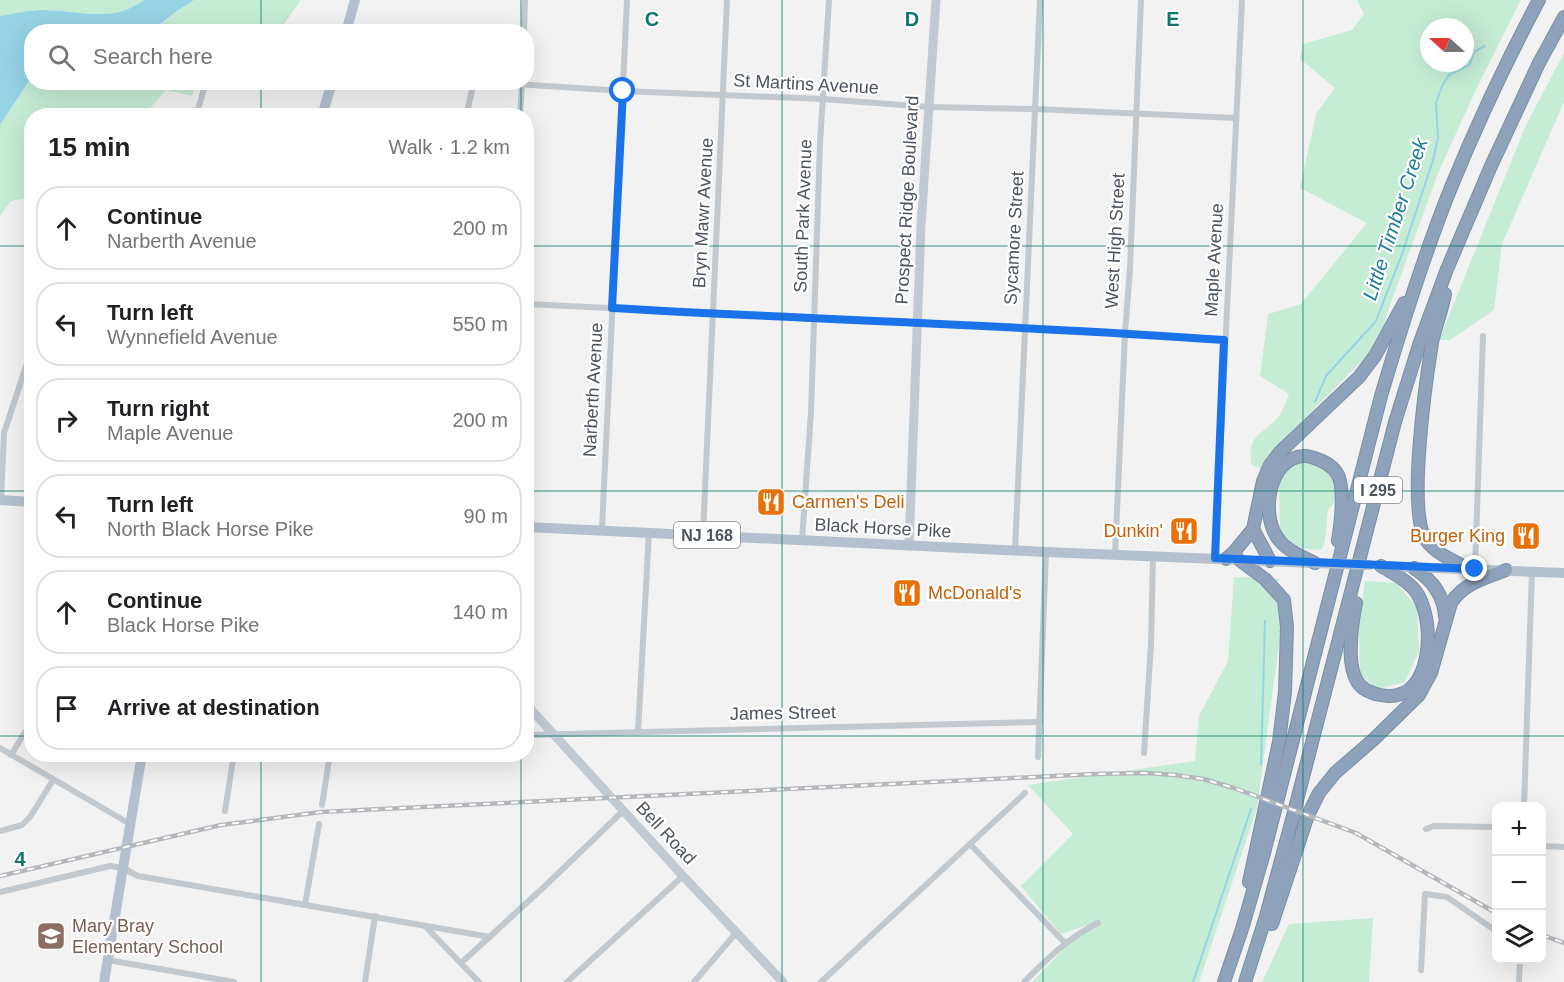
<!DOCTYPE html>
<meta charset="utf-8">
<style>
:root{--surface:#fff;--page:#f2f2f2;--text:#202124;--muted:#757577;--line:#e0e0e0}
body{margin:0;font-family:Helvetica,sans-serif;background:var(--page);color:var(--text)}
.controls{position:absolute;right:18px;bottom:18px;display:grid;overflow:hidden;border-radius:12px;box-shadow:0 6px 24px #0002}
.controls button{width:54px;height:54px;display:grid;place-items:center;padding:0;border:0;border-bottom:2px solid var(--line);background:var(--surface);color:var(--text);font:30px sans-serif}
.compass{position:absolute;left:1420px;top:18px;width:54px;height:54px;border-radius:50%;background:var(--surface);box-shadow:0 6px 24px #0002;rotate:291deg}
.stop{position:absolute;width:18px;height:18px;margin:-14px;border:4px solid #1a73e8;border-radius:50%;background:#fff}
.stop.end{background:#1a73e8;border-color:#fff;box-shadow:0 2px 6px #0008}
.list{margin:0;padding:0;list-style:none}
h2{display:flex;justify-content:space-between;align-items:center;height:78px;margin:0;padding:0 24px;font-size:26px}
h2 small{font-size:20px;font-weight:400;color:var(--muted)}
.list li{display:grid;grid-template-columns:39px 1fr auto;gap:18px;align-items:center;box-sizing:border-box;height:84px;margin:0 12px 12px;padding:0 12px;border:2px solid var(--line);border-radius:24px}
.list b{display:block;font-size:22px;white-space:nowrap}
.list p{margin:0;font-size:20px;white-space:nowrap;color:var(--muted)}
.list em{font-size:20px;font-style:normal;color:var(--muted)}
.icon{flex:none;width:33px;height:33px;fill:none;stroke:currentColor;stroke-width:2;stroke-linecap:round;stroke-linejoin:round}
.map{position:relative;flex:none;width:1564px;height:982px;overflow:hidden}
.search{position:absolute;background:var(--surface);box-shadow:0 6px 24px #0002;left:24px;top:24px;width:510px;height:66px;display:flex;align-items:center;gap:15px;box-sizing:border-box;padding:0 21px;border-radius:24px;color:var(--muted);font-size:22px}
.panel{position:absolute;background:var(--surface);box-shadow:0 6px 24px #0002;left:24px;top:108px;width:510px;height:654px;border-radius:24px}
.map>svg:first-child{display:block}
</style>
<div class="map">
<svg width="1564" height="982" viewBox="0 0 1564 982">
<rect width="100%" height="100%" fill="#f3f2f2"/>
<g fill="#c5ecd5" fill-rule="evenodd">
<path d="M0 0H144C114 24 77 10 42 10 28 10 14 14 0 17Z"/>
<polygon points="194,0 301,0 279,31 151,32 177,11"/>
<path d="M1357 0H1521L1479 83 1438 173 1388 311 1380 343 1291 432 1290 467 1308 459 1328 465 1337 500 1328 509 1325 541 1322 549C1303 552 1293 544 1280 531L1279 479 1251 464C1247 433 1264 435 1279 416 1283 410 1286 401 1289 394L1260 376 1268 314 1301 304 1367 223 1300 188 1316 114 1335 88 1300 59 1303 44 1352 30 1364 14ZM1429 27H1465V63H1429Z"/>
<polygon points="1564,53 1564,102 1502,244 1494,310 1450,340 1439,340 1526,125"/>
<polygon points="31,78 32,82 197,83 192,96 166,90 144,115 97,116 80,113 78,116 32,116 31,193 28,198 11,201 0,216 0,125"/>
<polygon points="1234,577 1280,579 1273,589 1283,615 1257,808 1199,982 1032,982 1087,925 1061,934 1021,886 1073,834 1028,785 1195,761 1199,716 1228,661"/>
<polygon points="1365,581 1396,583 1417,607 1419,651 1405,682 1377,689 1360,674 1359,622"/>
<polygon points="1373,918 1369,982 1262,982 1289,924"/>
</g>
<path fill="#96d3e5" d="M144 0H194L177 11 151 31 32 32 31 78 0 125V16C14 14 28 10 43 10 77 10 113 24 144 0Z"/>
<g fill="none" stroke-linecap="round" stroke-linejoin="round">
<g stroke="#96d3e5" stroke-width="2">
<polyline points="1315,402 1326,376 1376,321 1402,254 1433,160 1438,138 1436,103 1442,86 1449,75 1469,65 1475,51 1485,46"/>
<polyline points="1261,764 1265,621"/>
<polyline points="1193,982 1251,809"/>
</g>
<g stroke="#798ea7" stroke-width="14">
<g id="highway">
<path d="M1445 294C1442 311 1435 327 1432 343 1426 380 1407 511 1426 540 1437 555 1456 562 1472 570"/>
<polyline points="1253,529 1270,561"/>
<polyline points="1226,559 1234,552 1253,529 1263,481 1270,465 1280,452 1359,377 1375,356 1404,303"/>
<polyline points="1238,559 1265,579 1284,600 1287,627 1285,692 1279,742 1249,882"/>
<path d="M1315 563C1303 557 1288 551 1280 541 1259 518 1268 456 1305 456 1311 456 1317 459 1322 461 1331 465 1338 472 1340 481 1344 499 1341 522 1338 541"/>
<path d="M1414 568C1431 579 1444 595 1445 617"/>
<path d="M1356 603C1352 623 1346 663 1357 681 1361 689 1371 693 1380 695 1390 697 1401 696 1410 689 1434 669 1433 608 1412 587 1403 578 1391 572 1381 566"/>
<path d="M1272 924 1308 815 1319 793 1335 773 1373 740 1419 695 1431 673 1451 603C1464 583 1485 578 1506 570"/>
<path d="M1224 982 1242 929 1264 853 1381 396C1402 325 1424 254 1452 185 1478 122 1507 60 1539 0"/>
<polyline points="1245,982 1266,916 1294,812 1395,422 1419,345 1447,269 1491,166 1539,63 1564,17"/>
</g>
</g>
<g stroke="#c1c8ce" stroke-width="6">
<polyline points="524,32 525,0"/>
<polyline points="483,82 623,91 823,99 929,107 1035,109 1236,118"/>
<polyline points="196,116 206,82"/>
<polyline points="466,116 474,82"/>
<polyline points="520,116 522,82"/>
<polyline points="526,304 1125,333 1224,340"/>
<polyline points="1,501 4,433 32,348"/>
<polyline points="602,529 627,0"/>
<polyline points="703,534 727,0"/>
<polyline points="802,541 811,412 820,143 829,0"/>
<polyline points="1015,550 1040,0"/>
<polyline points="1115,555 1125,333 1130,268 1141,0"/>
<polyline points="1215,558 1242,0"/>
<polyline points="1475,569 1483,336"/>
<polyline points="638,732 649,532"/>
<polyline points="526,735 1040,722"/>
<polyline points="0,748 130,824"/>
<polyline points="1144,753 1151,645 1153,556"/>
<polyline points="11,755 32,721"/>
<polyline points="1038,757 1046,552"/>
<polyline points="322,805 330,754"/>
<polyline points="1524,806 1532,571"/>
<polyline points="225,811 234,754"/>
<polyline points="1426,829 1434,826 1496,827"/>
<polyline points="0,831 22,825 30,817 53,780"/>
<polyline points="970,844 1065,943"/>
<polyline points="1542,846 1564,847"/>
<polyline points="0,892 110,866 123,868 138,876 490,937"/>
<polyline points="305,905 319,824"/>
<polyline points="425,926 479,982"/>
<polyline points="108,960 234,982"/>
<polyline points="461,963 545,886 623,811"/>
<polyline points="1421,970 1425,894 1447,897 1496,931"/>
<polyline points="365,982 375,916"/>
<polyline points="567,982 683,876"/>
<polyline points="694,982 737,932"/>
<polyline points="821,982 1025,793"/>
<path d="M1024 982C1046 960 1069 937 1098 923"/>
<polyline points="1519,982 1520,960"/>
</g>
<g stroke="#c1c9d3" stroke-width="9">
<polyline points="909,546 921,226 936,0"/>
<polyline points="526,704 683,876 783,982"/>
</g>
<g stroke="#b4c0cd" stroke-width="10">
<polyline points="346,32 355,0"/>
<polyline points="322,116 332,82"/>
<polyline points="0,500 32,502"/>
<polyline points="526,527 1046,552 1314,563"/>
<polyline points="1381,566 1564,573"/>
<polyline points="104,982 142,754"/>
</g>
<use href="#highway" stroke="#8ea3bb" stroke-width="12"/>
<g stroke="#b4b7bb" stroke-width="4.5">
<g id="rail">
<polyline points="0,876 221,825 321,812 1095,774 1145,773 1175,775 1203,779 1234,788 1356,833 1496,913"/>
<polyline points="1542,935 1564,943"/>
</g>
</g>
<use href="#rail" stroke="#fff" stroke-width="2" stroke-dasharray="7" stroke-linecap="butt"/>
<polyline stroke="#b4c0cd" stroke-width="10" points="1315,563 1369,565"/>
</g>
<g fill="none" stroke-linecap="round" stroke-linejoin="round">
<path stroke="#1a73e8" stroke-width="8" d="M623 91 612 308C816 320 1021 325 1224 340L1215 558 1475 569"/>
</g>
<path fill="none" stroke="#0f766e" stroke-width="1.5" stroke-opacity="0.55" d="M261 0V32M521 0V32M782 0V982M1043 0V982M1303 0V982M261 82V116M521 82V116M0 246H32M526 246H1564M0 491H32M526 491H1564M0 736H32M526 736H1564M261 754V982M521 754V982"/>
<defs>
<g id="restaurant-square" transform="scale(1.5)"><rect x="-9" y="-9" width="18" height="18" rx="4" fill="#e8710a" stroke="#fff"/><path d="M-5-6h1v4h1v-4h1v4h1v-4h1v5L-1.5 .5V6h-2V.5L-5-1ZM5-6V6H3V1.5H1.5Q1.5-4 5-6Z" fill="#fff"/></g>
<g id="school-square" transform="scale(1.5)"><rect x="-9" y="-9" width="18" height="18" rx="4" fill="#8d6e63" stroke="#fff"/><path d="M0-5L7-2L0 1L-7-2ZM-4 1L0 2.5L4 1V4Q0 6-4 4Z" fill="#fff"/></g>
</defs>
<g fill-rule="evenodd">
<use href="#restaurant-square" x="771" y="502"/>
<use href="#restaurant-square" x="1184" y="531"/>
<use href="#restaurant-square" x="1526" y="536"/>
<use href="#restaurant-square" x="907" y="593"/>
<use href="#school-square" x="51" y="936"/>
</g>
<g text-anchor="middle" dominant-baseline="central" stroke-width="4.5" stroke-linejoin="round" paint-order="stroke">
<g fill="#fff" stroke="#81878e" stroke-width="1.5">
<rect x="1354" y="477" width="48" height="26" rx="4.5"/>
<rect x="674" y="522" width="66" height="26" rx="4.5"/>
</g>
<g font-size="16" font-weight="bold" fill="#4b545d">
<text x="1378" y="490">I 295</text>
<text x="707" y="535">NJ 168</text>
</g>
<g font-size="18" fill="#4b545d" stroke="#fff">
<text transform="translate(806 84) rotate(3)">St Martins Avenue</text>
<text transform="translate(907 200) rotate(-87)">Prospect Ridge Boulevard</text>
<text transform="translate(703 213) rotate(-87)">Bryn Mawr Avenue</text>
<text transform="translate(803 216) rotate(-88)">South Park Avenue</text>
<text transform="translate(1014 238) rotate(-87)">Sycamore Street</text>
<text transform="translate(1115 241) rotate(-87)">West High Street</text>
<text transform="translate(1214 260) rotate(-87)">Maple Avenue</text>
<text transform="translate(593 390) rotate(-87)">Narberth Avenue</text>
<text transform="translate(883 528) rotate(3)">Black Horse Pike</text>
<text transform="translate(783 713) rotate(-1)">James Street</text>
<text transform="translate(666 833) rotate(47)">Bell Road</text>
</g>
<g font-size="18" fill="#c56008" stroke="#fff" text-anchor="start">
<text x="792" y="502">Carmen's Deli</text>
<text x="1163" y="531" text-anchor="end">Dunkin'</text>
<text x="1505" y="536" text-anchor="end">Burger King</text>
<text x="928" y="593">McDonald's</text>
</g>
<g font-size="18" fill="#785e54" stroke="#fff" text-anchor="start">
<text x="72" y="926">Mary Bray<tspan x="72" dy="21">Elementary School</tspan></text>
</g>
<g font-size="20" font-style="italic" fill="#1a7c9a" stroke="#fff">
<text transform="translate(1395 219) rotate(-72)">Little Timber Creek</text>
</g>
</g>
<g font-size="20" text-anchor="middle" font-weight="bold" fill="#0f766e" stroke="#fff" stroke-width="4.5" stroke-linejoin="round" paint-order="stroke">
<text x="652" y="26">C</text>
<text x="912" y="26">D</text>
<text x="1173" y="26">E</text>
<text x="20" y="866">4</text>
</g>
</svg>
<div class="controls">
<button>+</button>
<button>−</button>
<button><svg class="icon" aria-label="layers" viewBox="0 0 24 24"><path d="M12 4l9 5-9 5-9-5zM3 14l9 5 9-5"/></svg></button>
</div>
<svg class="compass" viewBox="-18 -18 36 36"><path d="M0-13l5 13h-10z" fill="#e53935"/><path d="M0 13l5-13h-10z" fill="#757577"/></svg>
<div class="stop" style="left:623px;top:91px"></div>
<div class="stop end" style="left:1475px;top:569px"></div>
<div class="search"><svg class="icon" aria-label="search" viewBox="0 0 24 24"><circle cx="10" cy="10" r="6"/><path d="M15 15l6 6"/></svg>Search here</div>
<section class="panel">
<h2>15 min<small>Walk · 1.2 km</small></h2>
<ul class="list">
<li><svg class="icon" aria-label="ahead" viewBox="0 0 24 24"><path d="M12 20V5M6 11l6-6 6 6"/></svg><div><b>Continue</b><p>Narberth Avenue</p></div><em>200 m</em></li>
<li><svg class="icon" aria-label="left" viewBox="0 0 24 24"><path d="M17 20v-9H6M10 6l-5 5 5 5"/></svg><div><b>Turn left</b><p>Wynnefield Avenue</p></div><em>550 m</em></li>
<li><svg class="icon" aria-label="right" viewBox="0 0 24 24"><path d="M7 20v-9h11M14 6l5 5-5 5"/></svg><div><b>Turn right</b><p>Maple Avenue</p></div><em>200 m</em></li>
<li><svg class="icon" aria-label="left" viewBox="0 0 24 24"><path d="M17 20v-9H6M10 6l-5 5 5 5"/></svg><div><b>Turn left</b><p>North Black Horse Pike</p></div><em>90 m</em></li>
<li><svg class="icon" aria-label="ahead" viewBox="0 0 24 24"><path d="M12 20V5M6 11l6-6 6 6"/></svg><div><b>Continue</b><p>Black Horse Pike</p></div><em>140 m</em></li>
<li><svg class="icon" aria-label="arrive" viewBox="0 0 24 24"><path d="M6 21V4h12l-3 4 3 4H6"/></svg><div><b>Arrive at destination</b></div></li>
</ul>
</section>
</div>
